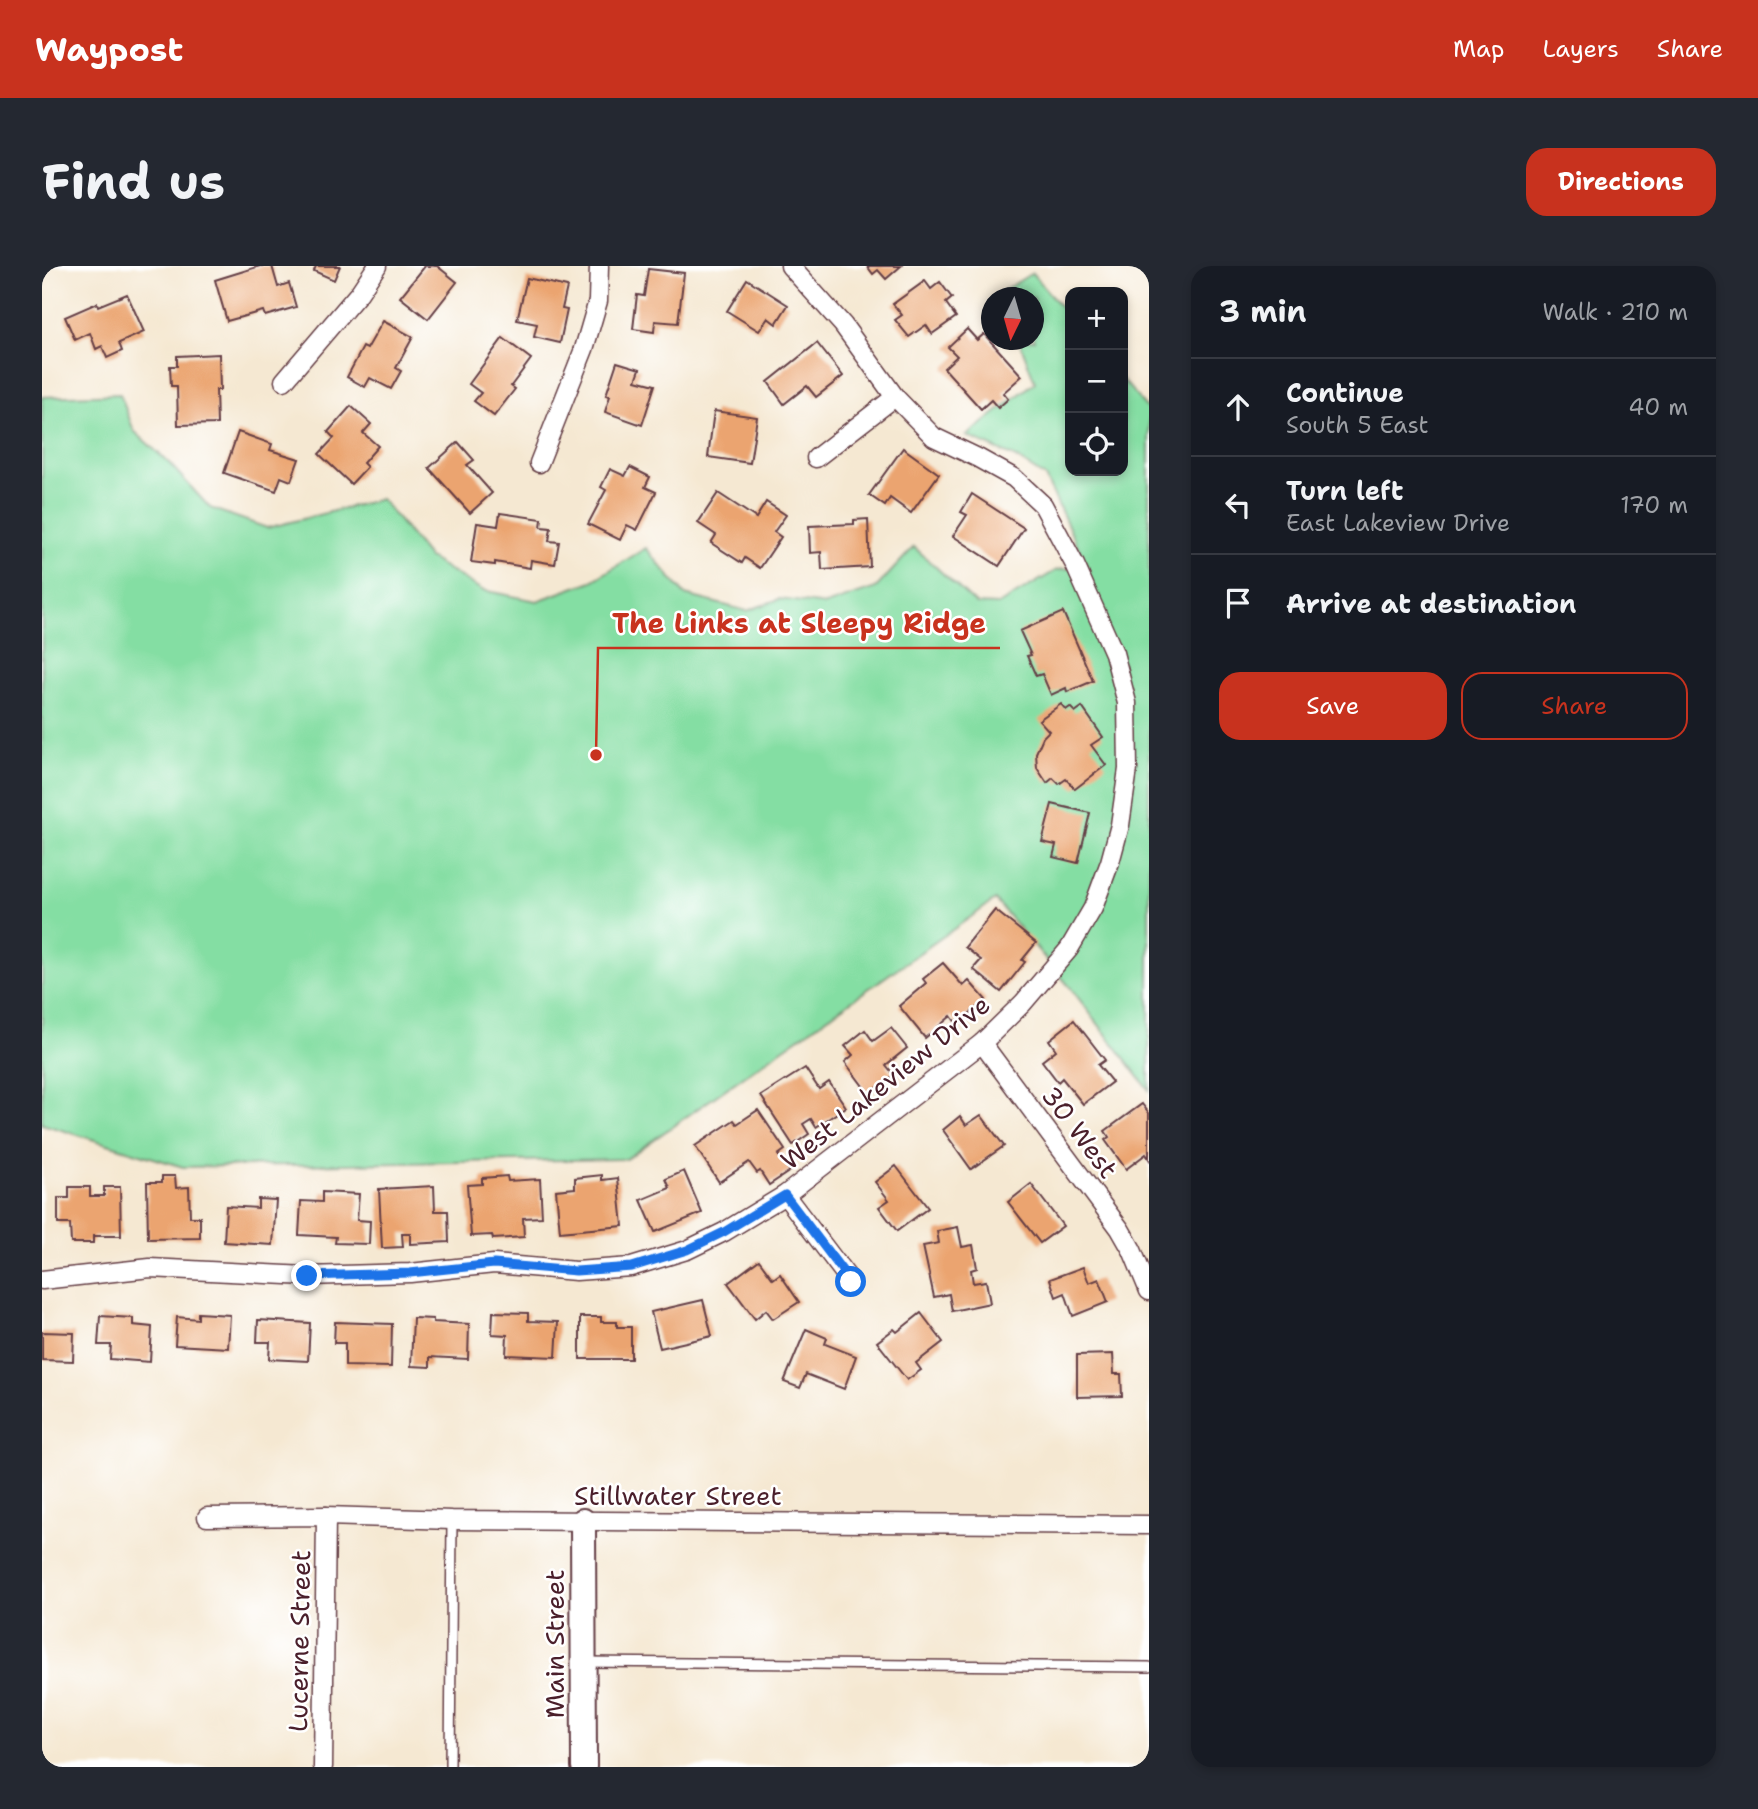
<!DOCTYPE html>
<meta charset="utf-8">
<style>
:root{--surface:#171b24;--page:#242831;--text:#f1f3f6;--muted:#9ea1a6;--line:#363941;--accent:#c8321e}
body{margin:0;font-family:"Shantell Sans",sans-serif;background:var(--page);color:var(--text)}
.controls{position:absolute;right:21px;top:21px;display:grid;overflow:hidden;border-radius:14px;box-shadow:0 4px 10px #0003}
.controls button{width:63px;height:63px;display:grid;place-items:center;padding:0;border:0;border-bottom:2px solid var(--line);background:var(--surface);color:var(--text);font:35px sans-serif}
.compass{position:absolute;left:939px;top:21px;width:63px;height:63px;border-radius:50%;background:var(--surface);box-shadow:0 4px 10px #0003;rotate:185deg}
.stop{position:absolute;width:21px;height:21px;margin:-16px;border:5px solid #1a73e8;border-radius:50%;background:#fff}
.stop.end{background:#1a73e8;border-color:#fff;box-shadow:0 2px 7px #0008}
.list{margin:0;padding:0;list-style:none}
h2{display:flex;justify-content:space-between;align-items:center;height:91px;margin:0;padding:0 28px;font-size:30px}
h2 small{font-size:23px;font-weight:400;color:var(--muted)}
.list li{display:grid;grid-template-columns:46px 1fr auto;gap:21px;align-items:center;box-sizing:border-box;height:98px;padding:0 28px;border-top:2px solid var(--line)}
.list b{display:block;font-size:26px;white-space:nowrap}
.list p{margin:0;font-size:23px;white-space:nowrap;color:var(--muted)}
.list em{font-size:23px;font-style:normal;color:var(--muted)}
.actions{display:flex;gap:14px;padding:21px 28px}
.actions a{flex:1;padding:16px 0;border:2px solid var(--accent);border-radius:21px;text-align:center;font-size:24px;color:var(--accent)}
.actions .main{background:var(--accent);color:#fff}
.icon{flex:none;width:38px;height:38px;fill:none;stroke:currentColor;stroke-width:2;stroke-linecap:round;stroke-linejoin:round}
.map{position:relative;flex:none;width:1107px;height:1501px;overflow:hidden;border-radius:21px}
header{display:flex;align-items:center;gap:42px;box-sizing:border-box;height:98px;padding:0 35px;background:var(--accent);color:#fff}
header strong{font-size:33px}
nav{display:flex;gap:38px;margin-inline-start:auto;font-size:24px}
.intro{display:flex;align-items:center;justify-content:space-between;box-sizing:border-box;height:168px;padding:0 42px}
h1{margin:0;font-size:49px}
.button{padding:18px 32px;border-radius:21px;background:var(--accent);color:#fff;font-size:24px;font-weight:700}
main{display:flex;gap:42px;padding:0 42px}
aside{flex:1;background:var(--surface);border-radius:21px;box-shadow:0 4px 10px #0003}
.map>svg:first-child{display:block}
</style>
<header>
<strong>Waypost</strong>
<nav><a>Map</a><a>Layers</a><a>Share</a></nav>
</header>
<div class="intro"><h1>Find us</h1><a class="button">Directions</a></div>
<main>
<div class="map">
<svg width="1107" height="1501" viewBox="0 0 1107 1501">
<rect width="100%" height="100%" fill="#fff"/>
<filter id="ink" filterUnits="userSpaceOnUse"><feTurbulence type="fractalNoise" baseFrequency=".0143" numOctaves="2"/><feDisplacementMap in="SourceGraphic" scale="14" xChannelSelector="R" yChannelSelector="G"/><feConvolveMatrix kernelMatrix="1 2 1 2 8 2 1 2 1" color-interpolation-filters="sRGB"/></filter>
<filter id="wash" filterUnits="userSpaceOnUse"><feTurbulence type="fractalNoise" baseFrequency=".00686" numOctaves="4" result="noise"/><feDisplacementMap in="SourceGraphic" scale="28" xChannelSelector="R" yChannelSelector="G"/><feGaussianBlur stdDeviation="1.57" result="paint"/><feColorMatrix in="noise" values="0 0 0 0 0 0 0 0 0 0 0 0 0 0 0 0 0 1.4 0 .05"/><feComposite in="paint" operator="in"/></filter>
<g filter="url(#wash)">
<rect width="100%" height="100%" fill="#f5e8d2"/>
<polygon fill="#84dea3" stroke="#677e67" stroke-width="2" points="990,7 1028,52 1028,205 1081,205 1081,114 1107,145 1107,824 1027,720 953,634 584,893 141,901 0,858 0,131 78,128 92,165 127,197 168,242 225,262 339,233 387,292 440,324 495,335 550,315 604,282 643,329 705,345 737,333 784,339 834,322 872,281 934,338 956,339 1015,304 1045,300 1003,211 972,191 925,170 993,116 977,74 992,74 992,32 960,31 958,27"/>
<g id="blocks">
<g fill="#eba470">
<polygon points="218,0 230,0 236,21 247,17 254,41 223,50 221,45 185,55 173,14"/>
<polygon points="274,0 298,0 292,14 272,5"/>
<polygon points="383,0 395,0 415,16 386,53 358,31"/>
<polygon points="825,0 859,0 844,13 836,4 831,8"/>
<polygon points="606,3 642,7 636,57 613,55 612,66 591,63 595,29 602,30"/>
<polygon points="485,12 525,21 520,43 525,44 518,77 492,71 495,58 475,54"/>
<polygon points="705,13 746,39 734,58 726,52 717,65 685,45"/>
<polygon points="883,15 889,23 898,16 910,32 904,37 914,51 890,68 884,59 867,71 853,54 860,49 851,38"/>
<polygon points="85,28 102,66 77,77 80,85 65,92 60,80 54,83 48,67 33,74 23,51 55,37 56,40"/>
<polygon points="341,55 371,71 354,102 359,105 349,123 328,112 323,121 305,111 321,81 325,83"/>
<polygon points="925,63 935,74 942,68 980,110 961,127 966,133 956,142 949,134 939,143 902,102 915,90 906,81"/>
<polygon points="461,72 489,93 469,120 473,123 452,150 432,135 439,127 427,118"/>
<polygon points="775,77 801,110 774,131 765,120 742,138 726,116"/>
<polygon points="177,88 178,124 174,124 175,158 136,159 135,120 129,120 128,100 135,100 135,90"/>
<polygon points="575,96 598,103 594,114 613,119 600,159 563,146 568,130 564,129"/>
<polygon points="309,140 329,158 321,167 336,180 321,197 325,201 309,218 277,188 292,172 286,166"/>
<polygon points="672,145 715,151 708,197 666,191"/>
<polygon points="196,166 230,178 228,184 257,193 249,215 239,211 234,225 182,207"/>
<polygon points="416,176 432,194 425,199 450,227 428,247 387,202"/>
<polygon points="861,182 897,208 869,247 848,232 843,240 827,229"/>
<polygon points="588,201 608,211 603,221 614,226 595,264 585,259 578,274 546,258 564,224 559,221 568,203 583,210"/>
<polygon points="676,227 714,252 724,236 744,249 732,266 739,271 718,302 703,292 700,297 669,277 674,269 656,257"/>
<polygon points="930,228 982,262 957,300 911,270 925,249 919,246"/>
<polygon points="458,247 500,253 499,261 509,262 507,275 517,276 513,298 489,294 488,302 453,296 453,299 429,296 435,257 456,260"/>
<polygon points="826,253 828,301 780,304 779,286 768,287 767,260 812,258 812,254"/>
<polygon points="1021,346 1051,415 1025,426 1024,422 1009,429 1000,408 994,410 985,390 989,389 978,365"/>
<polygon points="1019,438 1024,444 1028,441 1033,446 1040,441 1061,471 1049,479 1064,499 1033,523 1024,513 1017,518 1011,512 1005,517 995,502 994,487 1001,471 1007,465 997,454"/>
<polygon points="1010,538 1048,547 1036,597 1011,591 1014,579 1000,576"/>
<polygon points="953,644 994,677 980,694 983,696 959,726 931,703 939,694 923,681"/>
<polygon points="901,697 921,720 927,715 944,734 915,758 909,750 883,772 857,740 884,717 881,713"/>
<polygon points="1032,754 1063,794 1056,799 1070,816 1041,838 1020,812 1016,816 1000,795 1014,784 1007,774"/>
<polygon points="849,762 865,782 844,799 852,809 827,828 803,796 811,789 803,780 823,764 831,775"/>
<polygon points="763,802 777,823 787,816 804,841 774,861 769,853 761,858 767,868 751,879 719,830"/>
<polygon points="1100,838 1107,847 1107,893 1104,888 1084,903 1063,874 1067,871 1063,865"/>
<polygon points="716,844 743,884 736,889 748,905 727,919 718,905 715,907 707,896 677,916 653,880 692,854 695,858"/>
<polygon points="939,849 962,880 929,903 901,864 918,850 924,859"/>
<polygon points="854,900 886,942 855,965 837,941 847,934 833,916"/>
<polygon points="642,905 660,947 613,966 599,934 628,922 624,913"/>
<polygon points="560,909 560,914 576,912 581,960 518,966 514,924 533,922 533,912"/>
<polygon points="120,910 133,910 134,922 147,921 148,951 158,951 158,972 106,973 105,916 120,916"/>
<polygon points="465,910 466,915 498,913 500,951 481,952 482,971 451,973 450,969 429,970 425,919 440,918 440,912"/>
<polygon points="989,918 1021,960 998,977 966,936"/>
<polygon points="392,920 393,945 406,945 407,976 368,978 368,968 360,968 361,981 340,982 337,923"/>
<polygon points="27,921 48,921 48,930 62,930 62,921 78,921 79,970 51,970 51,977 29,977 28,958 16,958 16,932 27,932"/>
<polygon points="280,926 317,928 315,954 328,955 327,978 293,977 294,971 257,969 259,935 280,936"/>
<polygon points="216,933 234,934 231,979 182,976 184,940 216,942"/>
<polygon points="916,961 920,981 931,979 935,1002 929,1004 931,1017 944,1015 948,1037 910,1045 907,1028 892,1031 881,980 897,977 895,965"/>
<polygon points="717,994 731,1013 738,1008 757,1036 731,1053 724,1044 713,1053 686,1017"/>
<polygon points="1041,1001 1047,1017 1057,1013 1066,1036 1031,1050 1023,1027 1014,1031 1008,1013"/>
<polygon points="661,1034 670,1070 618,1082 609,1046"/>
<polygon points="451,1046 486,1047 486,1055 516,1056 514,1091 464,1089 465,1069 450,1068"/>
<polygon points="156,1047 188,1049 186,1082 133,1079 135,1051 156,1053"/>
<polygon points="879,1047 901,1076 874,1097 879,1104 865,1114 835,1076 852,1063 855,1066"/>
<polygon points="58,1050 91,1052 91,1059 110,1061 108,1096 68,1093 69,1079 56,1079"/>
<polygon points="538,1051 559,1051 559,1056 575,1056 575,1061 589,1061 589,1093 538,1093"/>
<polygon points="371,1052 391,1053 391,1056 427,1058 426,1093 388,1091 388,1101 369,1100"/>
<polygon points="216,1054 268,1057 266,1095 227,1093 228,1076 215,1076"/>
<polygon points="293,1056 350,1058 349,1101 303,1100 303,1077 292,1077"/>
<polygon points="764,1063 785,1072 783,1078 814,1090 802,1123 764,1108 758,1122 742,1116"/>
<polygon points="0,1066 32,1067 31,1095 0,1094"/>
<polygon points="1071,1088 1072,1108 1079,1108 1080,1130 1035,1131 1035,1089"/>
</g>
</g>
</g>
<g filter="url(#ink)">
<use href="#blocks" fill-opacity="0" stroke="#643d44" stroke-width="2"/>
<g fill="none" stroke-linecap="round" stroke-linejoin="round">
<g stroke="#643d44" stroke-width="12">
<g id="lane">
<polyline points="542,1396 1107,1401"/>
<polyline points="408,1501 410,1254"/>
</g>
</g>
<g stroke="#643d44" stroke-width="21">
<g id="street">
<polyline points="242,115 317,27 335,0"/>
<polyline points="774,192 853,131"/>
<polyline points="497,197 542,83 556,35 557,0"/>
<polyline points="940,777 1078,963 1090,984 1107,1025"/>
<polyline points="743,929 809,1016"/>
<polyline points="0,1014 108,1002 265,1010 368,1007 452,998 534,1005 589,1001 645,984 682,966 743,929 940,777 981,737 1027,683 1051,642 1068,596 1078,559 1086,503 1085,437 1072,387 1033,299 1001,239 972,212 936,192 892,171 853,131 801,59 748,0"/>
<polyline points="165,1251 284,1250 410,1254 1107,1259"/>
<polyline points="281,1501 284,1250"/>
</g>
</g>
<g stroke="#643d44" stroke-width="28">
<polyline id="secondary" points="541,1255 542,1501"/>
</g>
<use href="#lane" stroke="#fff" stroke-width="9"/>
<use href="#street" stroke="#fff" stroke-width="18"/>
<use href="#secondary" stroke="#fff" stroke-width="24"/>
</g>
</g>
<g fill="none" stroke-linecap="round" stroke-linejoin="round" filter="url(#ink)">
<polyline stroke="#1a73e8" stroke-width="9" points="265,1010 368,1007 452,998 534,1005 590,1001 645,984 682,966 743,929 809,1016"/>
</g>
<g text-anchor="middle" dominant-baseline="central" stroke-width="5" stroke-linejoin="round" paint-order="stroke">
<g font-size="26" fill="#4a1f2b" stroke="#fff">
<text transform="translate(843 816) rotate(-39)">West Lakeview Drive</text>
<text transform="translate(1038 866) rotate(53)">30 West</text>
<text x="636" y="1229">Stillwater Street</text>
<text transform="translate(257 1375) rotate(-89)">Lucerne Street</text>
<text transform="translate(512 1378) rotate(-90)">Main Street</text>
</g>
</g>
<path fill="none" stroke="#c8321e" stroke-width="2.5" d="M554 489L556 382H958"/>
<circle fill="#c8321e" stroke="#fff" stroke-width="2.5" cx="554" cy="489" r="7"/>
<g font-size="28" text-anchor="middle" font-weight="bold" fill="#c8321e" stroke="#fff" stroke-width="5" stroke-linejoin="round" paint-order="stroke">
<text x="757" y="367">The Links at Sleepy Ridge</text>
</g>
</svg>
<div class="controls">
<button>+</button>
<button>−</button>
<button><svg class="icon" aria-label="locate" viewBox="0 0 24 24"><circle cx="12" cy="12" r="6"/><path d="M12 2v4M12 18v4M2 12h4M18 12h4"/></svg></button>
</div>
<svg class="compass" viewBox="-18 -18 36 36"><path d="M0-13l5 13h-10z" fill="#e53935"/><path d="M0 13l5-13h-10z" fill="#9ea1a6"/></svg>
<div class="stop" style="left:809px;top:1016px"></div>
<div class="stop end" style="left:265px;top:1010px"></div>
</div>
<aside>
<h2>3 min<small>Walk · 210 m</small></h2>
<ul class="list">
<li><svg class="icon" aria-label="ahead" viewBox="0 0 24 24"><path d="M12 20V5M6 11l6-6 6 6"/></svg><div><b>Continue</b><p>South 5 East</p></div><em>40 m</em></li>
<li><svg class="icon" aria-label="left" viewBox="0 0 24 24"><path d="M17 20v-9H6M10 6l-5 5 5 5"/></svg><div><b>Turn left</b><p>East Lakeview Drive</p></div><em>170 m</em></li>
<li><svg class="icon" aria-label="arrive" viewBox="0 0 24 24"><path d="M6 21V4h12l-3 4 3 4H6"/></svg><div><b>Arrive at destination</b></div></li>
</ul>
<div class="actions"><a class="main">Save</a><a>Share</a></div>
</aside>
</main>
